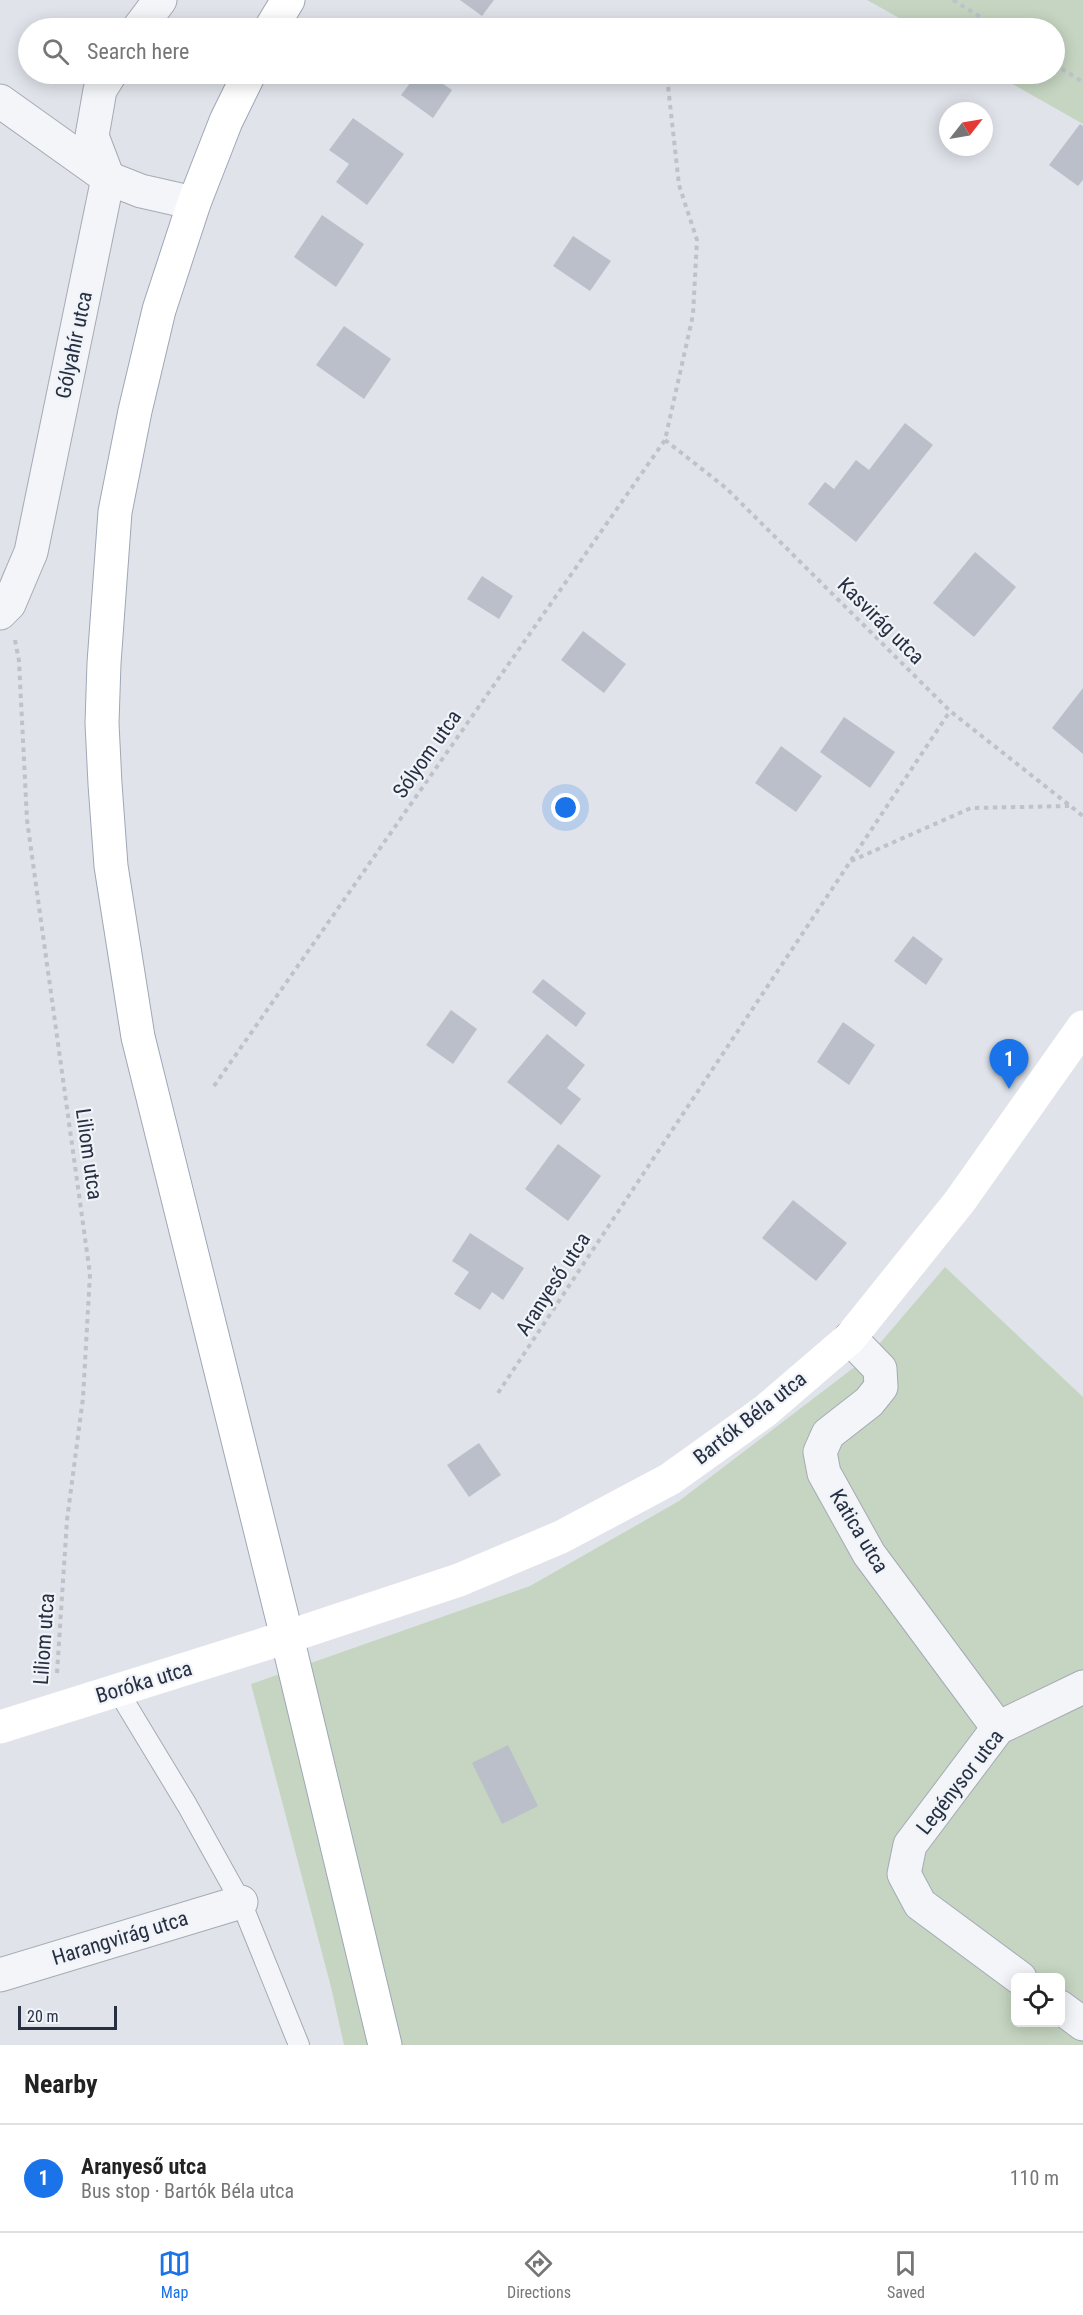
<!DOCTYPE html>
<meta charset="utf-8">
<style>
:root{--surface:#fff;--page:#f2f2f2;--text:#222;--muted:#767676;--line:#e0e0e0;--accent:#1a73e8}
body{margin:0;font-family:"Roboto Condensed",sans-serif;background:var(--page);color:var(--text)}
.controls{position:absolute;right:18px;bottom:18px;display:grid;overflow:hidden;border-radius:9px;box-shadow:0 3px 15px #0003}
.controls button{width:54px;height:54px;display:grid;place-items:center;padding:0;border:0;border-bottom:2px solid var(--line);background:var(--surface);color:var(--text);font:30px sans-serif}
.compass{position:absolute;left:939px;top:102px;width:54px;height:54px;border-radius:50%;background:var(--surface);box-shadow:0 3px 15px #0003;rotate:59deg}
.scale{position:absolute;left:18px;bottom:15px;width:99px;box-sizing:border-box;padding-left:6px;border:3px solid #273043;border-top:0;font-size:16px;line-height:21px;white-space:nowrap;color:#273043;-webkit-text-stroke:4px #f0f3f7;paint-order:stroke}
.you{position:absolute;left:566px;top:808px;width:21px;height:21px;margin:-15px;border:4px solid #fff;border-radius:50%;background:#1a73e8;box-shadow:0 0 0 9px #1a73e833}
.badge{display:grid;place-items:center;width:39px;height:39px;border-radius:50%;background:var(--accent);color:#fff;font-size:20px;font-weight:700}
.pin{position:absolute;translate:-50% -50px;filter:drop-shadow(0 2px 3px #0008)}
.pin::after{content:'';position:absolute;top:32px;width:21px;height:18px;background:inherit;clip-path:polygon(0 0,100% 0,50% 100%)}
.list{margin:0;padding:0;list-style:none}
h2{display:flex;justify-content:space-between;align-items:center;height:78px;margin:0;padding:0 24px;font-size:26px}
h2 small{font-size:20px;font-weight:400;color:var(--muted)}
.list li{display:grid;grid-template-columns:39px 1fr auto;gap:18px;align-items:center;box-sizing:border-box;height:108px;padding:0 24px;border-top:2px solid var(--line)}
.list b{display:block;font-size:22px;white-space:nowrap}
.list p{margin:0;font-size:20px;white-space:nowrap;color:var(--muted)}
.list em{font-size:20px;font-style:normal;color:var(--muted)}
.icon{flex:none;width:33px;height:33px;fill:none;stroke:currentColor;stroke-width:2;stroke-linecap:round;stroke-linejoin:round}
.map{position:relative;flex:none;width:1083px;height:2045px;overflow:hidden}
.search{position:absolute;background:var(--surface);box-shadow:0 3px 15px #0003;left:18px;right:18px;top:18px;height:66px;display:flex;align-items:center;gap:15px;box-sizing:border-box;padding:0 21px;border-radius:33px;color:var(--muted);font-size:22px}
.sheet{height:186px;background:var(--surface)}
nav{display:flex;justify-content:space-around;align-items:center;box-sizing:border-box;height:84px;border-top:2px solid var(--line);background:var(--surface);font-size:16px;color:var(--muted)}
nav a{display:grid;justify-items:center;gap:3px}
nav .on{color:var(--accent)}
.map>svg:first-child{display:block}
</style>
<div class="map">
<svg width="1083" height="2045" viewBox="0 0 1083 2045">
<rect width="100%" height="100%" fill="#e0e4ea"/>
<g fill="#c5d5c1" fill-rule="evenodd">
<polygon points="867,0 1083,0 1083,124 995,74 1054,74 1054,28 917,28"/>
<path d="M945 1267 1083 1397V2045H344L331 1987 251 1684 530 1586 679 1501 869 1356ZM1016 1978H1060V2022H1016Z"/>
</g>
<g fill="#babfca">
<polygon points="460,0 494,0 482,16"/>
<polygon points="417,74 428,74 452,90 433,118 401,95"/>
<polygon points="353,118 404,154 367,205 336,182 349,164 329,150"/>
<polygon points="1080,124 1083,126 1083,180 1078,186 1049,165"/>
<polygon points="322,215 364,244 336,287 294,257"/>
<polygon points="573,236 611,261 590,291 553,266"/>
<polygon points="344,326 391,359 364,399 316,365"/>
<polygon points="905,423 933,445 856,542 808,504 825,482 834,489 856,460 869,470"/>
<polygon points="975,552 1016,587 974,637 933,603"/>
<polygon points="482,576 513,596 499,619 467,599"/>
<polygon points="583,631 626,664 604,693 561,660"/>
<polygon points="1083,688 1083,754 1052,728"/>
<polygon points="844,717 895,752 870,788 820,752"/>
<polygon points="781,746 822,776 796,812 755,783"/>
<polygon points="913,936 943,959 926,985 894,961"/>
<polygon points="543,979 586,1013 576,1027 532,992"/>
<polygon points="451,1010 477,1029 453,1064 426,1045"/>
<polygon points="843,1022 875,1045 849,1085 817,1062"/>
<polygon points="547,1034 585,1065 567,1088 581,1099 561,1125 507,1082"/>
<polygon points="558,1144 601,1176 568,1221 525,1189"/>
<polygon points="793,1200 847,1243 816,1281 762,1238"/>
<polygon points="470,1233 524,1268 503,1300 492,1292 480,1310 454,1294 469,1272 452,1261"/>
<polygon points="479,1443 501,1475 469,1497 447,1465"/>
<polygon points="508,1745 538,1806 502,1824 472,1763"/>
</g>
<g fill="none" stroke-linecap="round" stroke-linejoin="round">
<g stroke="#a5aab5" stroke-width="22">
<polyline id="lane" points="118,1691 187,1805 241,1902 299,2045"/>
</g>
<g stroke="#a5aab5" stroke-width="35">
<g id="street">
<polyline points="139,28 160,0"/>
<polyline points="0,101 108,178 141,191 194,203"/>
<polyline points="0,613 9,604 31,552 108,178 92,136 100,90 110,74"/>
<polyline points="850,1338 880,1369 881,1387 869,1402 828,1434 820,1452 824,1473 869,1554 998,1728"/>
<polyline points="0,1975 241,1902"/>
<polyline points="1020,1978 920,1904 904,1874 910,1845 998,1728 1083,1687"/>
<polyline points="1060,2007 1083,2024"/>
</g>
</g>
<g stroke="#9ea7b7" stroke-width="35">
<g id="primary">
<polyline points="271,28 288,0"/>
<polyline points="249,74 226,121 194,203 159,310 135,411 115,512 104,663 102,723 105,784 111,866 138,1037 287,1637 385,2045"/>
</g>
</g>
<g stroke="#bec2c9" stroke-width="4" stroke-dasharray="4.5 4.5" stroke-linecap="butt">
<polyline points="953,0 998,28"/>
<polyline points="1054,64 1083,82"/>
<polyline points="665,440 726,488 950,711 1083,816"/>
<polyline points="15,640 19,661 27,820 90,1274 83,1398 67,1520 57,1673"/>
<polyline points="851,861 971,808 1069,806"/>
<polyline points="214,1086 665,440 693,315 697,240 679,185 667,77"/>
<polyline points="498,1393 950,711"/>
</g>
<use href="#lane" stroke="#f3f5f8" stroke-width="20"/>
<use href="#street" stroke="#f3f5f8" stroke-width="33"/>
<polyline stroke="#fff" stroke-width="33" points="0,1727 287,1637 459,1580 561,1537 670,1479 765,1411 850,1338 960,1201 1083,1027"/>
<use href="#primary" stroke="#fff" stroke-width="33"/>
</g>
<g text-anchor="middle" dominant-baseline="central" stroke-width="4.5" stroke-linejoin="round" paint-order="stroke">
<g font-size="21" fill="#273043" stroke="#f0f3f7">
<text transform="translate(74 345) rotate(-78)">Gólyahír utca</text>
<text transform="translate(881 621) rotate(45)">Kasvirág utca</text>
<text transform="translate(427 754) rotate(-55)">Sólyom utca</text>
<text transform="translate(89 1154) rotate(82)">Liliom utca</text>
<text transform="translate(553 1284) rotate(-57)">Aranyeső utca</text>
<text transform="translate(750 1418) rotate(-38)">Bartók Béla utca</text>
<text transform="translate(859 1531) rotate(59)">Katica utca</text>
<text transform="translate(44 1639) rotate(-86)">Liliom utca</text>
<text transform="translate(144 1682) rotate(-17)">Boróka utca</text>
<text transform="translate(960 1782) rotate(-52)">Legénysor utca</text>
<text transform="translate(120 1938) rotate(-17)">Harangvirág utca</text>
</g>
</g>
</svg>
<div class="controls">
<button><svg class="icon" aria-label="locate" viewBox="0 0 24 24"><circle cx="12" cy="12" r="6"/><path d="M12 2v4M12 18v4M2 12h4M18 12h4"/></svg></button>
</div>
<svg class="compass" viewBox="-18 -18 36 36"><path d="M0-13l5 13h-10z" fill="#e53935"/><path d="M0 13l5-13h-10z" fill="#767676"/></svg>
<div class="scale">20 m</div>
<div class="you"></div>
<div class="pin badge" style="left:1009px;top:1089px">1</div>
<div class="search"><svg class="icon" aria-label="search" viewBox="0 0 24 24"><circle cx="10" cy="10" r="6"/><path d="M15 15l6 6"/></svg>Search here</div>
</div>
<section class="sheet">
<h2>Nearby<small></small></h2>
<ul class="list">
<li><span class="badge">1</span><div><b>Aranyeső utca</b><p>Bus stop · Bartók Béla utca</p></div><em>110 m</em></li>
</ul>
</section>
<nav>
<a class="on"><svg class="icon" aria-label="map" viewBox="0 0 24 24"><path d="M3 6l6-2 6 2 6-2v14l-6 2-6-2-6 2zM9 4v14M15 6v14"/></svg>Map</a>
<a><svg class="icon" aria-label="directions" viewBox="0 0 24 24"><path d="M12 3l9 9-9 9-9-9zM9 14v-3h6M13 9l2 2-2 2"/></svg>Directions</a>
<a><svg class="icon" aria-label="saved" viewBox="0 0 24 24"><path d="M7 4h10v16l-5-4-5 4z"/></svg>Saved</a>
</nav>
